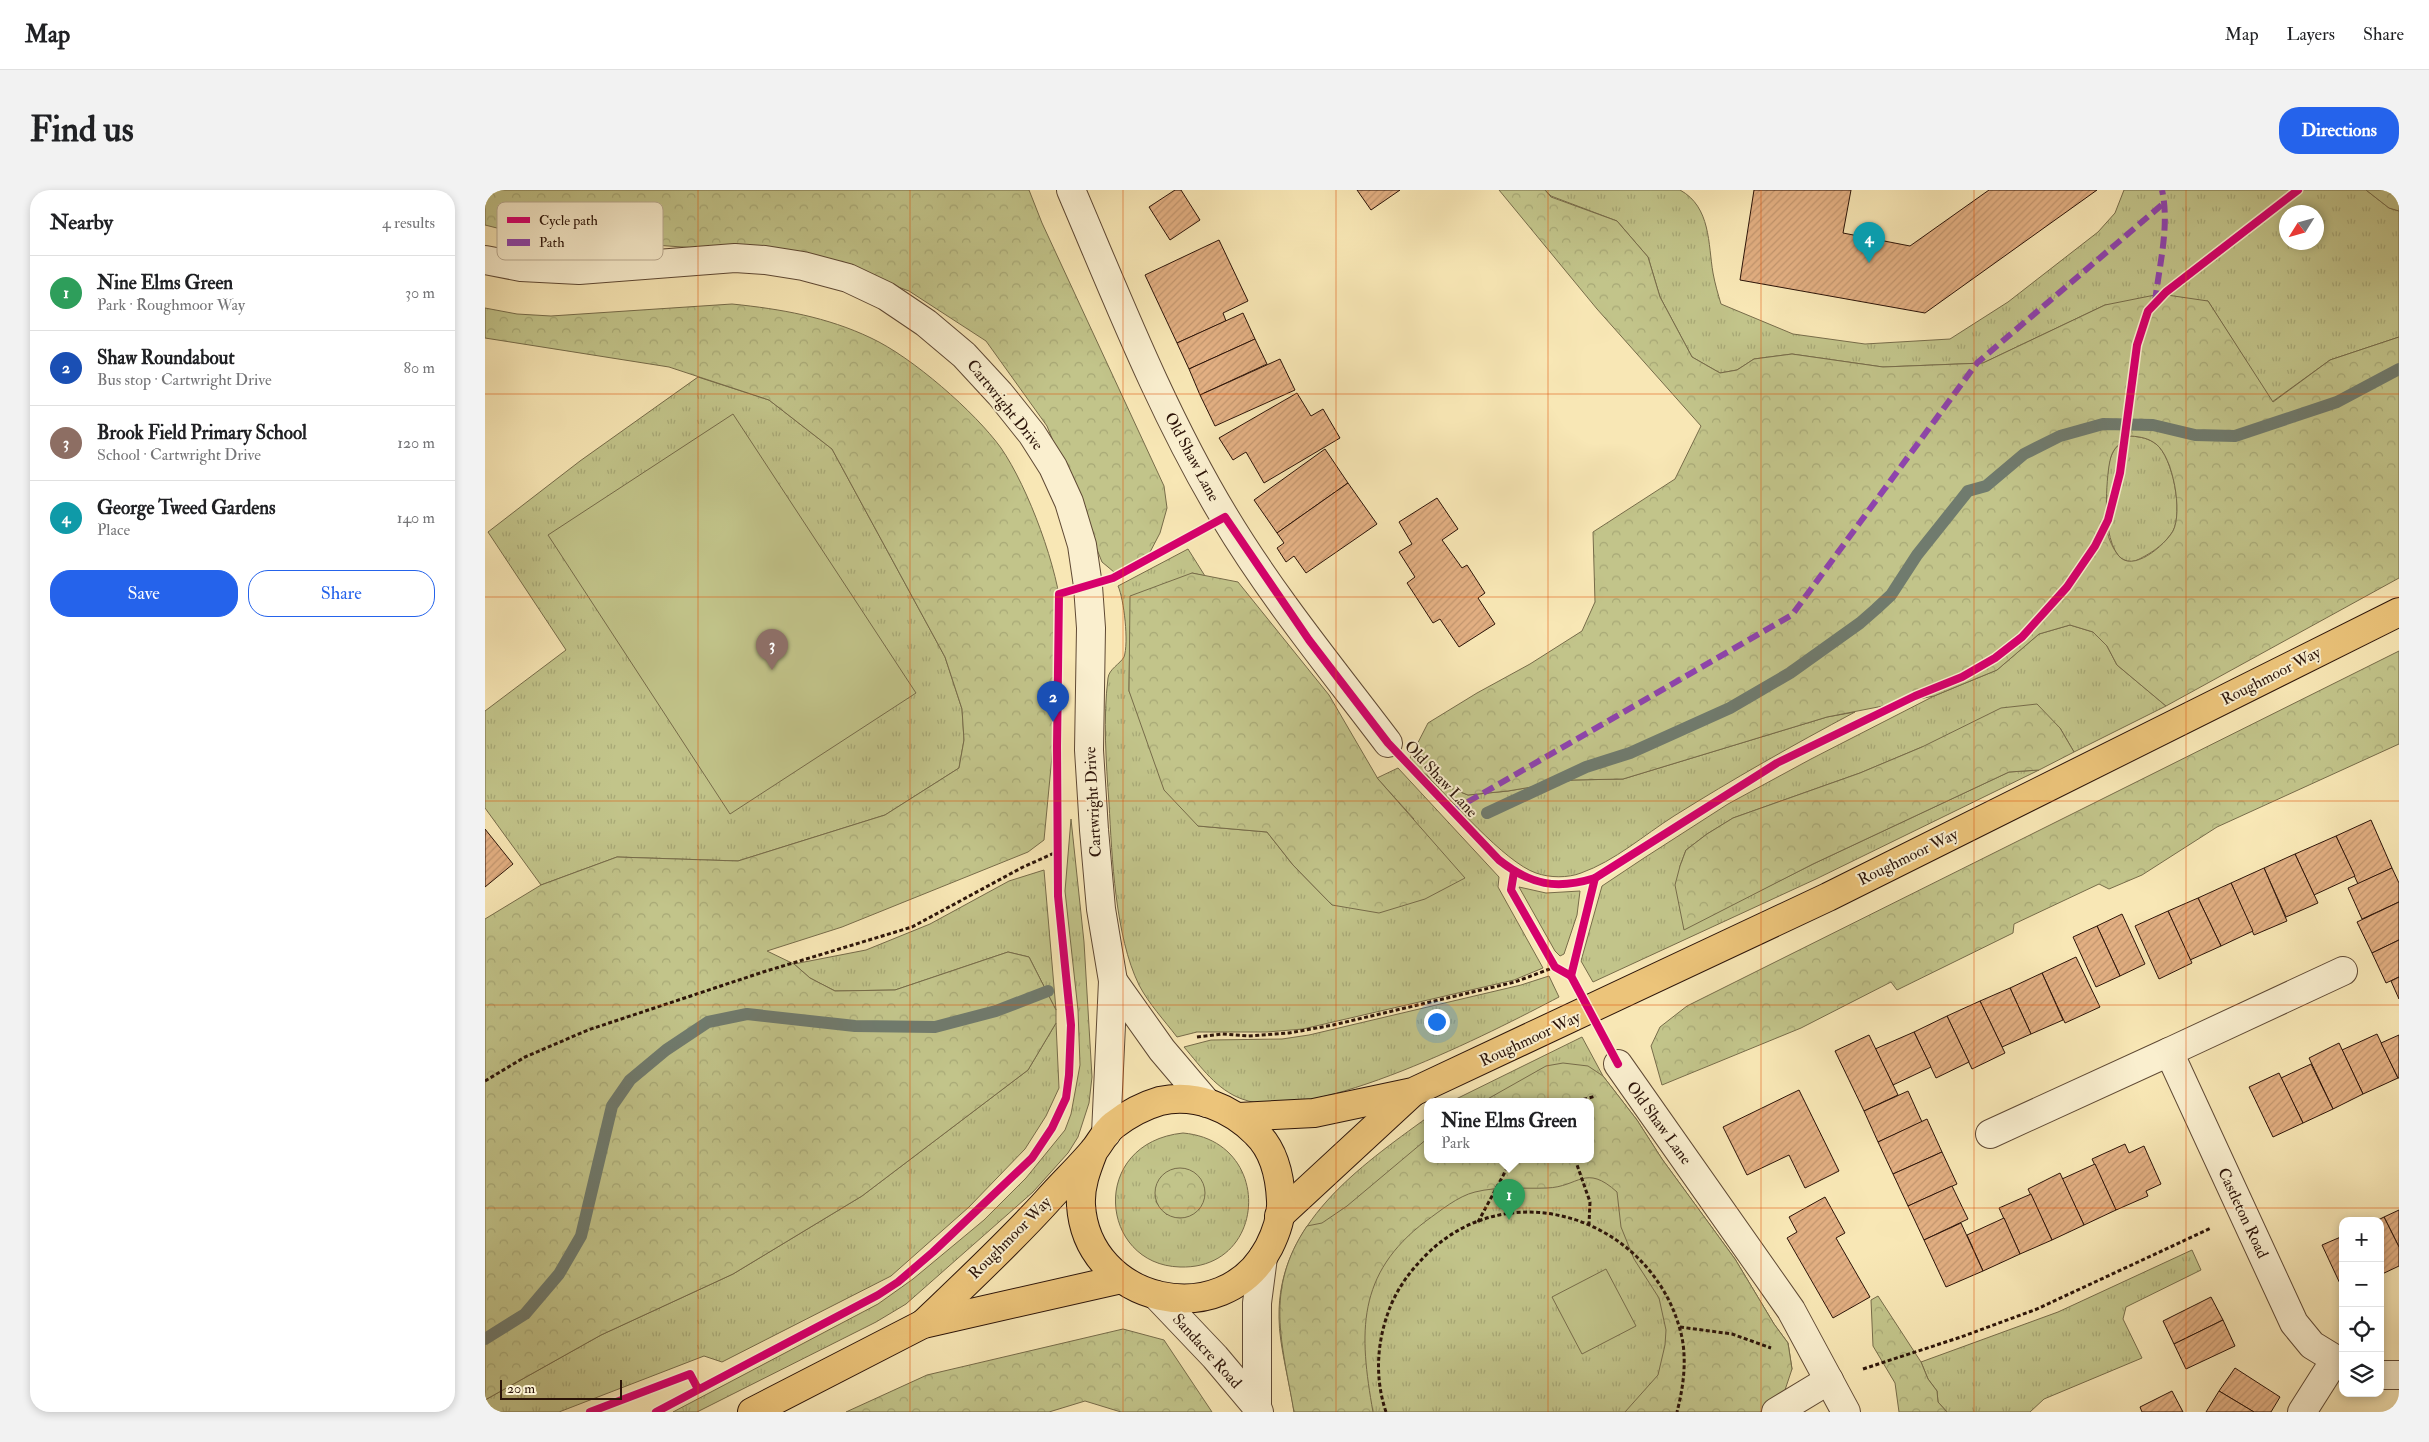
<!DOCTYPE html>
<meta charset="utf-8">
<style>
:root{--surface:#fff;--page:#f2f2f2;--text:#202124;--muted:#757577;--line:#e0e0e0;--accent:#2563eb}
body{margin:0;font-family:"IM FELL Double Pica",serif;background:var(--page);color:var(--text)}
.controls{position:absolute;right:15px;bottom:15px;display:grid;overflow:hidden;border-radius:10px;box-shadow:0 2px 8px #0003}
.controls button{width:45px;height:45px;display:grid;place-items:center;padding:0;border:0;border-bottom:1px solid var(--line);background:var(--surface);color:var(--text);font:25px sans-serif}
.compass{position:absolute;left:1794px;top:15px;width:45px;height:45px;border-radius:50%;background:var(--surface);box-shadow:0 2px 8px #0003;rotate:233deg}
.scale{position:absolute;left:15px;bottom:12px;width:122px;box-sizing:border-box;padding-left:5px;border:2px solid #2c1409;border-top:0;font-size:14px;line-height:18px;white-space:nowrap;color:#2c1409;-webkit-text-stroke:4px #faefcf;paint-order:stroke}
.you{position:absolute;left:951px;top:831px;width:18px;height:18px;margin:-12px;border:4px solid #fff;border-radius:50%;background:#1a73e8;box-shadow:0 0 0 8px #1a73e833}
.badge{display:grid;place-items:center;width:32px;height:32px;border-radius:50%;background:var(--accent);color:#fff;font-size:16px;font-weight:700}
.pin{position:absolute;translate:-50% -41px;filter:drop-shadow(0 1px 2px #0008)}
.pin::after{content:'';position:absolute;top:26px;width:18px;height:15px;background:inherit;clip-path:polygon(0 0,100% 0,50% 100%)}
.popup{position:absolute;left:939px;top:908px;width:170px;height:65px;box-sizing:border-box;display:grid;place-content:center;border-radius:10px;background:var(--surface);filter:drop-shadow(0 1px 4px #0005);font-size:16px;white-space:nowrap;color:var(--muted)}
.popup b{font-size:19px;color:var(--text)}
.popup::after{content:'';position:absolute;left:50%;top:100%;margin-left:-10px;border:10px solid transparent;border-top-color:var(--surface)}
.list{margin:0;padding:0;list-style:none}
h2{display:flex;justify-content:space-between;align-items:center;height:65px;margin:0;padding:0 20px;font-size:21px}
h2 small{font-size:16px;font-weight:400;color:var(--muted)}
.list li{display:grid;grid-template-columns:32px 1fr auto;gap:15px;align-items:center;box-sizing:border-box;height:75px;padding:0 20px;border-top:1px solid var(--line)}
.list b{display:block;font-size:19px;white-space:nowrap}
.list p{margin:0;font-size:16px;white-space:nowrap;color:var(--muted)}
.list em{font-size:16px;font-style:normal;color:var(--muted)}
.actions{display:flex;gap:10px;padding:15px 20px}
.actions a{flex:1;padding:11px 0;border:1px solid var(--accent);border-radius:20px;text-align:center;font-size:18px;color:var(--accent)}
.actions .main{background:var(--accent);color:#fff}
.icon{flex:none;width:28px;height:28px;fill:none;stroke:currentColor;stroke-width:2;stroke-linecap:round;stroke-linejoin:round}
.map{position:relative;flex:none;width:1914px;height:1222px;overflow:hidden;border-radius:20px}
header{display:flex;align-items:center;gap:30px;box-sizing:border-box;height:70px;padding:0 25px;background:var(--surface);border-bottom:1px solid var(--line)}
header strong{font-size:24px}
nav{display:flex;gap:28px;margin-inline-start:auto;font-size:18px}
.intro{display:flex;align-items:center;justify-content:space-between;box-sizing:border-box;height:120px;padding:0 30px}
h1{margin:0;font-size:35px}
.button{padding:12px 22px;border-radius:20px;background:var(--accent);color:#fff;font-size:18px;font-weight:700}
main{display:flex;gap:30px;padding:0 30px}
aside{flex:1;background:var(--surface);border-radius:20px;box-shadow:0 2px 8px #0003}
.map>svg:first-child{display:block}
</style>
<header>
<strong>Map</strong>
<nav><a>Map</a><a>Layers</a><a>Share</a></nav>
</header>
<div class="intro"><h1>Find us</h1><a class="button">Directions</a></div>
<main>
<aside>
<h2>Nearby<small>4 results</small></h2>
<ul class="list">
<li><span class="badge" style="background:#2e9e5b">1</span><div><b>Nine Elms Green</b><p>Park · Roughmoor Way</p></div><em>30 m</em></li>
<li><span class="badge" style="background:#1a4fb4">2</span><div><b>Shaw Roundabout</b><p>Bus stop · Cartwright Drive</p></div><em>80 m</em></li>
<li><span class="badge" style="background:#8d6e63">3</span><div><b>Brook Field Primary School</b><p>School · Cartwright Drive</p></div><em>120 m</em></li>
<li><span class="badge" style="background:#0f9aa8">4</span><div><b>George Tweed Gardens</b><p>Place</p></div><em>140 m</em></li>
</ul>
<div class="actions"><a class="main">Save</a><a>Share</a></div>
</aside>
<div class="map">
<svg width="1914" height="1222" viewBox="0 0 1914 1222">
<defs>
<pattern id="grass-tufts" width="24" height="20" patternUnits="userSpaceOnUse" patternTransform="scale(1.25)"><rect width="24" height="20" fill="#c2c48a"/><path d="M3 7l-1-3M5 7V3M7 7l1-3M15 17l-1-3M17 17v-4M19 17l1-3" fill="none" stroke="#a7a876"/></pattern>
<pattern id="forest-crowns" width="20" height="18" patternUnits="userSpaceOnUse" patternTransform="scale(1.25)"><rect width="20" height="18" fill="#c2c48a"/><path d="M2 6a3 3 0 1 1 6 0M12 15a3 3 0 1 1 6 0" fill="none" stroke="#a7a876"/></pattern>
<pattern id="building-hatch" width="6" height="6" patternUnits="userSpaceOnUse" patternTransform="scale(1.25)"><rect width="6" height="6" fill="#e2af82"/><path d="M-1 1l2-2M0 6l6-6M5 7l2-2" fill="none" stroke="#c2966f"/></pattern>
</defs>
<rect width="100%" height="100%" fill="#f8e7b5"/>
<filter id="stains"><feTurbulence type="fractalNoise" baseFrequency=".004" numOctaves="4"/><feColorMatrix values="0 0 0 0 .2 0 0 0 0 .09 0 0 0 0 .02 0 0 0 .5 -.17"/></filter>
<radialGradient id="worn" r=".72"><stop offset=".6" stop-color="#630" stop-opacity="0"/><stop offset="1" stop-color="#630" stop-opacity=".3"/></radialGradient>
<g fill="url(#grass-tufts)" stroke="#776c4a" fill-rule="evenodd">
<path d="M1060 0H1195C1226 17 1223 54 1228 83 1230 94 1233 104 1236 114L1308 144 1380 154 1465 149 1523 112 1613 42 1630 23 1639 0H1881L1904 18 1914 21V147L1845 170 1787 212 1723 111 1620 115 1498 173 1398 177 1307 164 1269 169 1252 180 1235 183 1207 167 1175 107 1163 67 1132 31 1066 6ZM1802 22H1832V52H1802Z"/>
<polygon points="213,187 284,210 347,259 460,467 477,519 479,550 474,578 400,625 253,671 132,667 56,695 0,618 0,521 81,460 3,342 95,271"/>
<path d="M1646 246C1656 247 1663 248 1671 254 1688 267 1698 322 1688 341 1681 352 1671 360 1660 366 1654 369 1649 373 1642 371 1616 366 1618 282 1627 264 1631 255 1638 251 1646 246Z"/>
<path d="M703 359 720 386 707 383 645 436 644 501 713 636 782 642 808 675 847 715 929 629 892 588 913 578 1014 687 1013 697 1058 778 1029 790 818 839 782 842H712L692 847C679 830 664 814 654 795 630 746 627 667 624 613 621 572 618 528 623 488 624 479 635 474 639 467 644 453 639 409 633 396Z"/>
<polygon points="1585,435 1608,442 1622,456 1632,475 1681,516 1589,562 1575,538 1437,557 1375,583 1248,628 1222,644 1201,660 1195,676 1199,739 1328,674 1524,582 1554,580 1331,689 1108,792 1096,771 1117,696 1159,668 1243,614 1326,569 1449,506 1512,480 1554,444"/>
<path d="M1370 522C1308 555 1248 589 1189 626 1159 645 1130 671 1096 683 1083 688 1065 688 1051 683 1019 672 966 609 939 583L953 593 983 605 1023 601 1088 590 1138 589 1342 527Z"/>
<polygon points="586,629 599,752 607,887 604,913 593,947 583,963 548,1002 421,1114 391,1132 212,1222 188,1222 393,1114 428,1089 499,1030 541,988 580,940 586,924 595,875 593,820 580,701"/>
<polygon points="559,680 571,820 544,767 523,762 410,800 350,801 325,788 309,774 381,760 445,734 524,691"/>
<polygon points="1034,697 1061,703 1095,701 1092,725 1079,764 1075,766 1070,761"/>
<path d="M1064 786 1074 807C1009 841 826 936 757 909 732 900 716 877 699 857L726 850 797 849 824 845 1036 795Z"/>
<polygon points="571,833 574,898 561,926 540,959 484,1017 406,1086 237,1172 219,1166 74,1222 0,1222 0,1210 116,1145 248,1084 377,1006 543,880"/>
<path d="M1097 847 1118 886 1152 930 1177 969 1250 1069 1289 1134 1303 1153 1307 1179 1275 1222H809C805 1194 794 1155 794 1128 792 1034 874 977 943 927V969H1105V911H967Z"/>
<path d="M698 943C789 951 783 1080 695 1077 614 1075 603 953 698 943ZM690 979 682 1025 671 1012 676 987Z"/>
<polygon points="1707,1060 1716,1080 1641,1117 1638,1129 1657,1168 1559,1209 1545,1222 1462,1222 1453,1212 1452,1201 1443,1189 1436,1172 1573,1122"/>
</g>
<g fill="url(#forest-crowns)" stroke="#776c4a" fill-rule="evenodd">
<polygon points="0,0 544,0 557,33 679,296 682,318 675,343 663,366 642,379 629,382 617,372 562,236 501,151 424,101 342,71 239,60 44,46 0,35"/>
<path d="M1014 0H1060L1066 7 1132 31 1163 67 1175 107 1207 167 1235 183 1252 180 1269 169 1307 164 1398 177 1498 173 1620 115 1675 104 1723 111 1788 212 1845 170 1914 147V388L1681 516 1632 475 1622 456 1608 442 1585 435 1554 444 1512 480 1449 506 1342 527 1138 589 1088 590 1023 601 983 605 953 593 923 572 943 533 992 503 1045 474 1097 441 1110 412 1108 342 1190 289 1216 236 1112 119ZM1646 246C1656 247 1663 248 1671 254 1688 267 1698 322 1688 341 1680 355 1647 384 1633 365 1629 360 1624 350 1623 344 1620 330 1621 277 1627 264 1631 255 1638 251 1646 246Z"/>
<polygon points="1881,0 1914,0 1914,21 1904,18"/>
<path d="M247 114C296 119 342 127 386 148 427 167 490 222 516 258 543 297 574 380 577 428 579 447 575 469 573 488 570 542 564 596 559 650L543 662 357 737 282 761 309 774 325 788 350 801 410 800 523 762 544 767 571 820V833L543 880 377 1006 248 1084 116 1145 0 1210V729L56 695 132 667 253 671 400 625 474 578 479 550 477 519 460 467 347 259 284 210 184 177 0 148V118L32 124 66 126Z"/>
<polygon points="707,383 753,392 844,505 893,589 980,688 940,709 894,723 847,715 808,675 782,642 713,636 679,600 644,501 645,406"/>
<polygon points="1914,461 1914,554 1732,637 1657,685 1624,699 1614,694 1529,734 1528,743 1412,800 1406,792 1316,838 1177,895 1166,856 1175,837 1202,816"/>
<polygon points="1552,514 1575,538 1589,562 1554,580 1524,582 1328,674 1199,740 1190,695 1195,676 1201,660 1222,644 1248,628 1375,583 1437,557 1516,518"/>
<path d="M1078 873 1103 876 1118 886 1152 930 1177 969 1250 1069 1289 1134 1303 1153 1307 1179 1297 1209 1275 1222H1140L1173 1185 1180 1155 1181 1140 1174 1108 1149 1069 1136 1037 1132 1002C1100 973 1094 997 1062 998 1038 999 1014 996 990 1002 973 1006 955 1021 941 1031 871 1084 874 1143 888 1222H809C797 1152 779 1100 822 1036L837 1033 862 1016 943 948V969H1105V911H999L1061 876Z"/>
<circle cx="695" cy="1003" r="25"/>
<polygon points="1393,1106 1436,1172 1443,1189 1452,1201 1453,1212 1462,1222 1414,1222 1410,1193 1388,1156 1386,1110"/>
<polygon points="638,1139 679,1150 727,1222 636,1222 600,1211 564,1222 361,1222 442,1185"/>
</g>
<g fill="#c2c48a" stroke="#776c4a">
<polygon points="248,224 431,503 245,624 63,345"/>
<polygon points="1121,1079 1151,1136 1097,1164 1067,1107"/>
</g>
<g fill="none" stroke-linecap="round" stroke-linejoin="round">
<g stroke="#707b6e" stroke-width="12">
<polyline points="1002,623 1101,577 1145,563 1245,518 1305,483 1375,433 1391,419 1406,405 1432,365 1483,301 1501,296 1539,264 1575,246 1618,234 1668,235 1710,245 1750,246 1852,212 1914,179"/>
<polyline points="0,1149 40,1124 74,1084 96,1046 127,916 145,890 181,860 223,832 262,824 370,836 450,837 511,821 563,801"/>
</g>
</g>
<g fill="url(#building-hatch)" stroke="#2c1409">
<polygon points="690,0 696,0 715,30 685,50 664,17"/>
<polygon points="872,0 915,0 886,20"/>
<polygon points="1269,0 1366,0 1358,43 1425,56 1504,0 1612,0 1440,123 1255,90"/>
<polygon points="734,50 763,111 738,123 741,131 692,153 660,85"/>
<polygon points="758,123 770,149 704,179 692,153"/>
<polygon points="770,149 782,174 715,205 704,179"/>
<polygon points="795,169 810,200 730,236 715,205"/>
<polygon points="812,203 826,226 838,219 855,248 779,293 761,262 748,270 734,248"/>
<polygon points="840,259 863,293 792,343 769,310"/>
<polygon points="863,293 892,334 821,383 809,366 801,372 792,358 799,353 792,343"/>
<polygon points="952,308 973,339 957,350 977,378 982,375 1000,403 993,408 1010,434 974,457 955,429 948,433 922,393 930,387 914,362 927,354 914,332"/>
<polygon points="1886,630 1907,678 1873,694 1851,646"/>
<polygon points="0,639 28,674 0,697"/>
<polygon points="1851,646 1870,686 1829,705 1810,664"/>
<polygon points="1810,664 1833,713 1801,727 1779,678"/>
<polygon points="1779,678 1802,731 1769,745 1746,693"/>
<polygon points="1907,678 1914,693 1914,712 1877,729 1863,698"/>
<polygon points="1746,693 1768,741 1736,756 1713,708"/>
<polygon points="1713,708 1736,756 1705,770 1683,721"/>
<polygon points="1914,712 1914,750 1887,763 1872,732"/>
<polygon points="1683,721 1707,773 1674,789 1650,736"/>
<polygon points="1637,724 1660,774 1635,786 1612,736"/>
<polygon points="1612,736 1635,786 1611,797 1588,747"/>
<polygon points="1914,750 1914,787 1901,793 1887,763"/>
<polygon points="1591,767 1615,817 1580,833 1557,783"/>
<polygon points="1557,783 1578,830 1546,844 1525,798"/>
<polygon points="1914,787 1914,809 1906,791"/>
<polygon points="1525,798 1546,844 1517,857 1495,811"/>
<polygon points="1495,811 1520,863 1487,879 1462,826"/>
<polygon points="1462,826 1484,872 1451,888 1429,842"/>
<polygon points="1429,842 1446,877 1408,895 1390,859"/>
<polygon points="1892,844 1913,888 1878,904 1857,860"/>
<polygon points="1384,845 1413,905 1379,921 1350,861"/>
<polygon points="1914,845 1914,888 1913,888 1896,853"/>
<polygon points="1854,853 1878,904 1848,919 1824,868"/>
<polygon points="1826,874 1848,919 1818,933 1796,888"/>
<polygon points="1794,883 1818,933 1788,947 1764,897"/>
<polygon points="1314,900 1354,981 1320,998 1304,965 1262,985 1238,937"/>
<polygon points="1423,901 1437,932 1393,952 1379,921"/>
<polygon points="1442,929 1457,962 1408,984 1393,952"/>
<polygon points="1640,954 1644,963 1659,956 1676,994 1661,1001 1663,1006 1631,1020 1607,969"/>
<polygon points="1457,962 1472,994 1423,1016 1408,984"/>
<polygon points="1610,974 1631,1020 1599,1035 1577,989"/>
<polygon points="1575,983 1599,1035 1567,1050 1543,999"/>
<polygon points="1467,996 1483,1029 1439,1050 1423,1016"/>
<polygon points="1546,1004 1567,1050 1535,1064 1514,1018"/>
<polygon points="1340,1007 1360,1043 1351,1048 1385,1107 1348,1128 1302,1048 1312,1042 1304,1027"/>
<polygon points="1914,1020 1914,1057 1899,1027"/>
<polygon points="1899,1027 1914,1057 1914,1076 1895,1085 1895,1031 1891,1031"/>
<polygon points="1519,1028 1535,1064 1498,1081 1482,1045"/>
<polygon points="1476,1033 1498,1081 1461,1097 1439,1050"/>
<polygon points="1858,1046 1858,1100 1837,1055"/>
<polygon points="1726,1107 1738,1130 1689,1154 1678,1131"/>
<polygon points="1738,1130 1750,1156 1701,1179 1689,1154"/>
<polygon points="1750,1178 1795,1207 1786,1222 1769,1222 1734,1201"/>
<polygon points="1687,1201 1698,1222 1657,1222 1655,1217"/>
<polygon points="1734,1201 1769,1222 1721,1222"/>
</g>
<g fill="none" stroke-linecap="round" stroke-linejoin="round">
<g stroke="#5f4934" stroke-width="30">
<g id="minor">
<path d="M586 0C633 110 677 223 739 326 787 406 847 479 903 553"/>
<polyline points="0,70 36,77 94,80 250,68 280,70 318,76 363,88 401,106 441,133 479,165 515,204 547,244 568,277 584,312 597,355 603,396 606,438 604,560 609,640 616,719 628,791 621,944"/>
<polyline points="628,791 677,860 722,913"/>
<polyline points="1684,862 1858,781"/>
<polyline points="1133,874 1306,1120 1361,1222"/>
<polyline points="1505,944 1684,862 1809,1133 1827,1155 1858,1174"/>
<polyline points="671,1105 730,1167 772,1217"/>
<polyline points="1895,1185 1914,1185"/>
<polyline points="774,1222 772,1217 772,1113 778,1067"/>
<polyline points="1291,1222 1344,1190"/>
<polyline points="1817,1222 1850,1170"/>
</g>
</g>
<g stroke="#2c1409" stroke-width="30">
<g id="major">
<polyline points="754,927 829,923 928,902 1343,707 1914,422"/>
<polyline points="794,1026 927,903"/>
<path d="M438 1134C480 1094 523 1054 562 1011 578 993 595 977 610 959 616 951 621 941 629 935 643 924 658 916 675 911 711 903 746 918 771 943 789 960 795 987 796 1011 797 1027 791 1043 784 1057 738 1145 602 1113 596 1015 595 995 602 978 609 960"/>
<polyline points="267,1222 438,1134 636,1089"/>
</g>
</g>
<g stroke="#2c1409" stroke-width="3" stroke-dasharray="4 2.5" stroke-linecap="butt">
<polyline points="712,847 737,844 763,846 804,843 848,835 1030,792 1070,777"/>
<polyline points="0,891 40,867 103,840 278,782 427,737 538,677 574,661"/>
<polyline points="1092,911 1111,906"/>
<polyline points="1090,969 1105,1012 1104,1034"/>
<polyline points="993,1032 1027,969"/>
<polyline points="1195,1137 1247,1144 1286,1158"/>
<polyline points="1378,1179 1476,1147 1552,1119 1726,1038"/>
<path d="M901 1222C889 1186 892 1149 906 1115 915 1094 927 1079 943 1063 1027 982 1162 1029 1194 1136 1203 1164 1199 1195 1192 1222"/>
</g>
<use href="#minor" stroke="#faefcf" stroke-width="28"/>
<use href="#major" stroke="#ecc47a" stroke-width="28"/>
<g stroke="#8e44ad" stroke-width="6" stroke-dasharray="12 6" stroke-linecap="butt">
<path d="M1670 112C1674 76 1685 36 1677 0"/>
<polyline points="967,621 1307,425 1492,173 1679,13"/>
</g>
<g stroke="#faefcf" stroke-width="11">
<g id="cycleway">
<polyline points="1029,682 1026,700 1070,777 1086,786 1133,874"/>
<polyline points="1086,786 1110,688"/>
<polyline points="105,1222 205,1184 213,1199"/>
<path d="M171 1222 393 1105 413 1092 448 1062 547 968 567 938 581 908 584 885 586 835 573 706 572 556 574 404 628 388 740 327 824 450 903 553 1014 670C1046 695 1071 700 1110 688L1292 573 1430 506 1477 487 1510 468 1537 447 1582 397 1610 356 1623 330 1635 283 1652 155 1663 121 1681 102 1813 0"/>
</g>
</g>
<use href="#cycleway" stroke="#d6006c" stroke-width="8"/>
</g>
<path fill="none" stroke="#df560c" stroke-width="1" stroke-opacity="0.55" d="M213 0V1222M425 0V1222M638 0V1222M851 0V1222M1063 0V1222M1276 0V1222M1489 0V1222M1701 0V1222M0 204H1914M0 407H1914M0 611H1914M0 815H1914M0 1018H1914"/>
<g text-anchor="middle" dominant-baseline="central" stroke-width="4" stroke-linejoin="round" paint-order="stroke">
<g font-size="16" fill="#2c1409" stroke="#faefcf">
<text transform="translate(520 215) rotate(51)">Cartwright Drive</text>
<text transform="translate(707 267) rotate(62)">Old Shaw Lane</text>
<text transform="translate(1786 486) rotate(-27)">Roughmoor Way</text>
<text transform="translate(956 589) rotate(47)">Old Shaw Lane</text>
<text transform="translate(608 612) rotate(-93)">Cartwright Drive</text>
<text transform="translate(1423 667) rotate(-26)">Roughmoor Way</text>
<text transform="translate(1045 849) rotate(-25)">Roughmoor Way</text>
<text transform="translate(1174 933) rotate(54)">Old Shaw Lane</text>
<text transform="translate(1758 1023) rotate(65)">Castleton Road</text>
<text transform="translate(525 1048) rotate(-45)">Roughmoor Way</text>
<text transform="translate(722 1161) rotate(48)">Sandacre Road</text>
</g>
</g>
<rect x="12" y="12" width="166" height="58" rx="8" fill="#faefcf" stroke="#bcad94" stroke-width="1"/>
<rect x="22" y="27" width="23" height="6" fill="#d6006c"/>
<rect x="22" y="49" width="23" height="7" fill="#8e44ad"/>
<g font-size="14" fill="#2c1409">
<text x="54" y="35">Cycle path</text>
<text x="54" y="57">Path</text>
</g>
<rect width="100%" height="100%" filter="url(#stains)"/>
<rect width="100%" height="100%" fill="url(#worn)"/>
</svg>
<div class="controls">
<button>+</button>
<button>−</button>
<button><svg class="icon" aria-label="locate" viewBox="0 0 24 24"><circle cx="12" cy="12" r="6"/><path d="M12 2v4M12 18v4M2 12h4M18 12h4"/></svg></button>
<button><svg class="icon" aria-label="layers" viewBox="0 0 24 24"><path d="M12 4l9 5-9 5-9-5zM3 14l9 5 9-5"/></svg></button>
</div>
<svg class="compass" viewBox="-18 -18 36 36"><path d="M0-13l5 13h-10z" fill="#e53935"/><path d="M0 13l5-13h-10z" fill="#757577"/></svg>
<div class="scale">20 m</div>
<div class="you"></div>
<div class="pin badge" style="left:1024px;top:1030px;background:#2e9e5b">1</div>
<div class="popup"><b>Nine Elms Green</b>Park</div>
<div class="pin badge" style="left:568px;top:532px;background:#1a4fb4">2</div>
<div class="pin badge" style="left:287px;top:480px;background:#8d6e63">3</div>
<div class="pin badge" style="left:1384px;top:73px;background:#0f9aa8">4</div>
</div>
</main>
